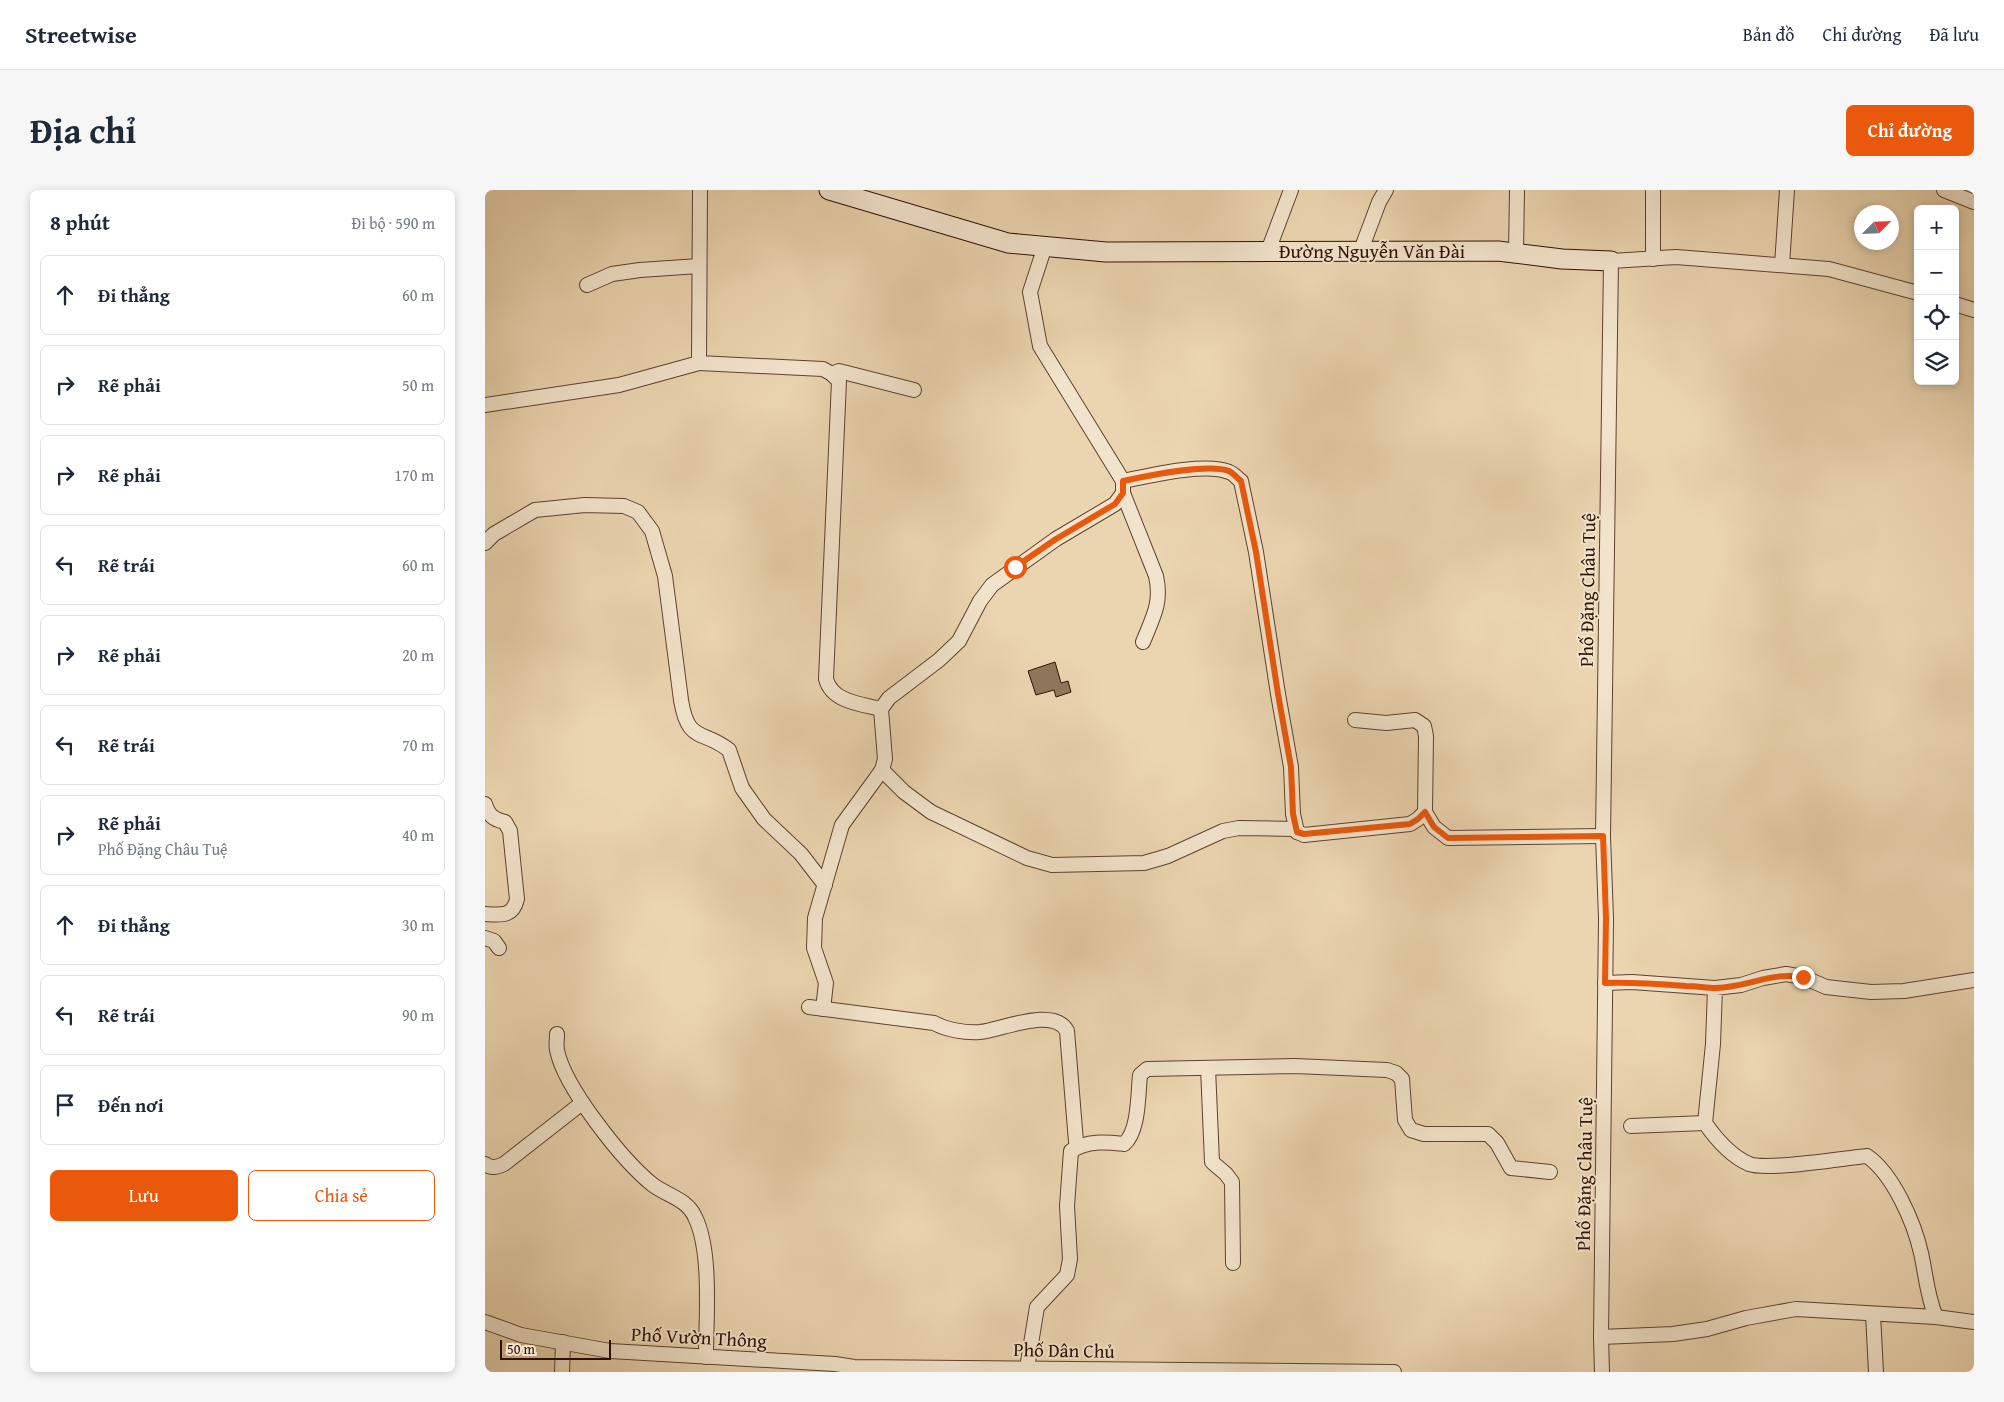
<!DOCTYPE html>
<html lang="vi">
<meta charset="utf-8">
<style>
:root{--surface:#fff;--page:#f6f6f7;--text:#1f2937;--muted:#747a83;--line:#e0e1e3;--accent:#ea580c}
body{margin:0;font-family:"Gentium Book Plus",serif;background:var(--page);color:var(--text)}
.controls{position:absolute;right:15px;top:15px;display:grid;overflow:hidden;border-radius:8px;box-shadow:0 2px 8px #0003}
.controls button{width:45px;height:45px;display:grid;place-items:center;padding:0;border:0;border-bottom:1px solid var(--line);background:var(--surface);color:var(--text);font:25px sans-serif}
.compass{position:absolute;left:1369px;top:15px;width:45px;height:45px;border-radius:50%;background:var(--surface);box-shadow:0 2px 8px #0003;rotate:66deg}
.scale{position:absolute;left:15px;bottom:12px;width:111px;box-sizing:border-box;padding-left:5px;border:2px solid #2e1102;border-top:0;font-size:14px;line-height:18px;white-space:nowrap;color:#2e1102;-webkit-text-stroke:4px #f2e4cc;paint-order:stroke}
.stop{position:absolute;width:15px;height:15px;margin:-11px;border:4px solid #ea580c;border-radius:50%;background:#fff}
.stop.end{background:#ea580c;border-color:#fff;box-shadow:0 1px 5px #0008}
.list{margin:0;padding:0;list-style:none}
h2{display:flex;justify-content:space-between;align-items:center;height:65px;margin:0;padding:0 20px;font-size:21px}
h2 small{font-size:16px;font-weight:400;color:var(--muted)}
.list li{display:grid;grid-template-columns:32px 1fr auto;gap:15px;align-items:center;box-sizing:border-box;height:80px;margin:0 10px 10px;padding:0 10px;border:1px solid var(--line);border-radius:8px}
.list b{display:block;font-size:19px;white-space:nowrap}
.list p{margin:0;font-size:16px;white-space:nowrap;color:var(--muted)}
.list em{font-size:16px;font-style:normal;color:var(--muted)}
.actions{display:flex;gap:10px;padding:15px 20px}
.actions a{flex:1;padding:11px 0;border:1px solid var(--accent);border-radius:8px;text-align:center;font-size:18px;color:var(--accent)}
.actions .main{background:var(--accent);color:#fff}
.icon{flex:none;width:28px;height:28px;fill:none;stroke:currentColor;stroke-width:2;stroke-linecap:round;stroke-linejoin:round}
.map{position:relative;flex:none;width:1489px;height:1182px;overflow:hidden;border-radius:8px}
header{display:flex;align-items:center;gap:30px;box-sizing:border-box;height:70px;padding:0 25px;background:var(--surface);border-bottom:1px solid var(--line)}
header strong{font-size:24px}
nav{display:flex;gap:28px;margin-inline-start:auto;font-size:18px}
.intro{display:flex;align-items:center;justify-content:space-between;box-sizing:border-box;height:120px;padding:0 30px}
h1{margin:0;font-size:35px}
.button{padding:12px 22px;border-radius:8px;background:var(--accent);color:#fff;font-size:18px;font-weight:700}
main{display:flex;gap:30px;padding:0 30px}
aside{flex:1;background:var(--surface);border-radius:8px;box-shadow:0 2px 8px #0003}
.map>svg:first-child{display:block}
</style>
<header>
<strong>Streetwise</strong>
<nav><a>Bản đồ</a><a>Chỉ đường</a><a>Đã lưu</a></nav>
</header>
<div class="intro"><h1>Địa chỉ</h1><a class="button">Chỉ đường</a></div>
<main>
<aside>
<h2>8 phút<small>Đi bộ · 590 m</small></h2>
<ul class="list">
<li><svg class="icon" aria-label="ahead" viewBox="0 0 24 24"><path d="M12 20V5M6 11l6-6 6 6"/></svg><div><b>Đi thẳng</b></div><em>60 m</em></li>
<li><svg class="icon" aria-label="right" viewBox="0 0 24 24"><path d="M7 20v-9h11M14 6l5 5-5 5"/></svg><div><b>Rẽ phải</b></div><em>50 m</em></li>
<li><svg class="icon" aria-label="right" viewBox="0 0 24 24"><path d="M7 20v-9h11M14 6l5 5-5 5"/></svg><div><b>Rẽ phải</b></div><em>170 m</em></li>
<li><svg class="icon" aria-label="left" viewBox="0 0 24 24"><path d="M17 20v-9H6M10 6l-5 5 5 5"/></svg><div><b>Rẽ trái</b></div><em>60 m</em></li>
<li><svg class="icon" aria-label="right" viewBox="0 0 24 24"><path d="M7 20v-9h11M14 6l5 5-5 5"/></svg><div><b>Rẽ phải</b></div><em>20 m</em></li>
<li><svg class="icon" aria-label="left" viewBox="0 0 24 24"><path d="M17 20v-9H6M10 6l-5 5 5 5"/></svg><div><b>Rẽ trái</b></div><em>70 m</em></li>
<li><svg class="icon" aria-label="right" viewBox="0 0 24 24"><path d="M7 20v-9h11M14 6l5 5-5 5"/></svg><div><b>Rẽ phải</b><p>Phố Đặng Châu Tuệ</p></div><em>40 m</em></li>
<li><svg class="icon" aria-label="ahead" viewBox="0 0 24 24"><path d="M12 20V5M6 11l6-6 6 6"/></svg><div><b>Đi thẳng</b></div><em>30 m</em></li>
<li><svg class="icon" aria-label="left" viewBox="0 0 24 24"><path d="M17 20v-9H6M10 6l-5 5 5 5"/></svg><div><b>Rẽ trái</b></div><em>90 m</em></li>
<li><svg class="icon" aria-label="arrive" viewBox="0 0 24 24"><path d="M6 21V4h12l-3 4 3 4H6"/></svg><div><b>Đến nơi</b></div></li>
</ul>
<div class="actions"><a class="main">Lưu</a><a>Chia sẻ</a></div>
</aside>
<div class="map">
<svg width="1489" height="1182" viewBox="0 0 1489 1182">
<rect width="100%" height="100%" fill="#ebd5b0"/>
<filter id="stains"><feTurbulence type="fractalNoise" baseFrequency=".004" numOctaves="4"/><feColorMatrix values="0 0 0 0 .2 0 0 0 0 .09 0 0 0 0 .02 0 0 0 .5 -.17"/></filter>
<radialGradient id="worn" r=".72"><stop offset=".6" stop-color="#630" stop-opacity="0"/><stop offset="1" stop-color="#630" stop-opacity=".3"/></radialGradient>
<polygon fill="#90775c" stroke="#2e1102" points="570,472 576,493 583,491 586,502 571,507 569,500 551,505 543,481"/>
<g fill="none" stroke-linecap="round" stroke-linejoin="round">
<g stroke="#5d422e" stroke-width="16">
<g id="street">
<path d="M215 0 214 173 338 179 347 184 354 191 341 489C347 512 376 514 396 519"/>
<polyline points="1459,0 1489,12"/>
<polyline points="876,60 894,12 901,0"/>
<polyline points="783,61 806,0"/>
<polyline points="1031,63 1032,0"/>
<polyline points="1168,69 1168,0"/>
<polyline points="1297,75 1302,0"/>
<polyline points="102,95 127,84 155,80 214,76"/>
<polyline points="1470,114 1489,120"/>
<polyline points="347,184 354,181 429,200"/>
<polyline points="0,215 134,195 214,173"/>
<path d="M638 291C663 286 720 272 744 282 748 283 752 288 756 291L771 362 793 504 806 577 808 624 812 642 819 645 925 634 933 629 940 622 941 546 939 536 930 530 901 533 870 530"/>
<path d="M638 303 671 386C677 413 668 427 658 452"/>
<path d="M0 353 9 344 50 320 100 315 139 316 153 322 167 341 180 386 196 510C203 554 218 539 244 560L257 598 279 629 316 664 340 695"/>
<polyline points="397,580 419,602 446,622 542,668 567,675 659,673 683,666 738,641 754,638 810,639 812,642"/>
<path d="M0 614C4 626 8 629 20 632L25 641 32 709C28 727 16 725 0 724"/>
<polyline points="940,622 949,637 963,648 1118,646"/>
<polyline points="0,748 9,751 14,758"/>
<path d="M1489 790 1419 801 1386 802 1341 797 1318 787 1301 784 1278 788 1256 795 1230 798 1228 854 1220 933C1231 949 1246 966 1264 974 1283 981 1359 968 1382 966 1408 984 1429 1032 1436 1063 1441 1085 1442 1106 1451 1127L1489 1132"/>
<polyline points="1120,793 1147,792 1230,798"/>
<path d="M324 817 449 833C462 840 480 843 495 842 516 840 569 816 582 841L591 952 593 956"/>
<polyline points="338,819 341,793 329,758 330,728 357,635 397,580 400,569 396,519 404,508 454,470 474,451 495,411 507,395 571,349 630,314 638,303 638,291 555,156 545,102 560,56"/>
<path d="M72 844C72 849 71 855 72 860 79 897 138 971 168 995 183 1006 202 1009 210 1027 227 1061 221 1128 221 1167"/>
<polyline points="723,878 727,972 741,984 747,992 748,1073"/>
<polyline points="1146,936 1220,933"/>
<path d="M0 974C6 979 12 977 19 974L97 913"/>
<polyline points="1388,1124 1391,1182"/>
<polyline points="0,1132 36,1145 125,1161 350,1174 369,1177 909,1182"/>
<polyline points="1116,1147 1188,1144 1222,1139 1261,1128 1311,1119 1451,1127"/>
<path d="M542 1178 552 1117 582 1085 585 1069 582 1016 586 961C603 950 620 952 639 954 654 942 653 904 655 885L662 879 810 876 902 880 911 883 917 889 920 930 926 940 939 944H1003L1012 953 1026 978 1065 982"/>
<polyline points="77,1182 78,1152"/>
<polyline points="1117,1182 1116,1147 1121,729 1118,646 1126,71 1191,67 1344,79 1433,103"/>
</g>
</g>
<g stroke="#2e1102" stroke-width="21">
<polyline id="secondary" points="344,0 523,53 621,62 1013,61 1077,69 1126,71"/>
</g>
<use href="#street" stroke="#f2e4cc" stroke-width="14"/>
<use href="#secondary" stroke="#f2e4cc" stroke-width="19"/>
</g>
<g fill="none" stroke-linecap="round" stroke-linejoin="round">
<path stroke="#ea580c" stroke-width="6" d="M530 377 571 349 630 314 638 303V291C662 286 722 273 744 281 748 283 752 288 756 291L771 362 793 504 806 577 808 624 812 642 819 644 925 634 933 629 940 622 949 637 963 648 1118 646 1121 728 1120 793C1147 792 1174 794 1201 796 1211 796 1221 798 1231 798 1264 797 1283 782 1318 787"/>
</g>
<g text-anchor="middle" dominant-baseline="central" stroke-width="4" stroke-linejoin="round" paint-order="stroke">
<g font-size="19" fill="#2e1102" stroke="#f2e4cc">
<text x="887" y="61">Đường Nguyễn Văn Đài</text>
<text transform="translate(1102 400) rotate(-89)">Phố Đặng Châu Tuệ</text>
<text transform="translate(1099 984) rotate(-89)">Phố Đặng Châu Tuệ</text>
<text transform="translate(214 1147) rotate(3)">Phố Vườn Thông</text>
<text transform="translate(579 1160) rotate(1)">Phố Dân Chủ</text>
</g>
</g>
<rect width="100%" height="100%" filter="url(#stains)"/>
<rect width="100%" height="100%" fill="url(#worn)"/>
</svg>
<div class="controls">
<button>+</button>
<button>−</button>
<button><svg class="icon" aria-label="locate" viewBox="0 0 24 24"><circle cx="12" cy="12" r="6"/><path d="M12 2v4M12 18v4M2 12h4M18 12h4"/></svg></button>
<button><svg class="icon" aria-label="layers" viewBox="0 0 24 24"><path d="M12 4l9 5-9 5-9-5zM3 14l9 5 9-5"/></svg></button>
</div>
<svg class="compass" viewBox="-18 -18 36 36"><path d="M0-13l5 13h-10z" fill="#e53935"/><path d="M0 13l5-13h-10z" fill="#747a83"/></svg>
<div class="scale">50 m</div>
<div class="stop" style="left:530px;top:377px"></div>
<div class="stop end" style="left:1318px;top:787px"></div>
</div>
</main>
